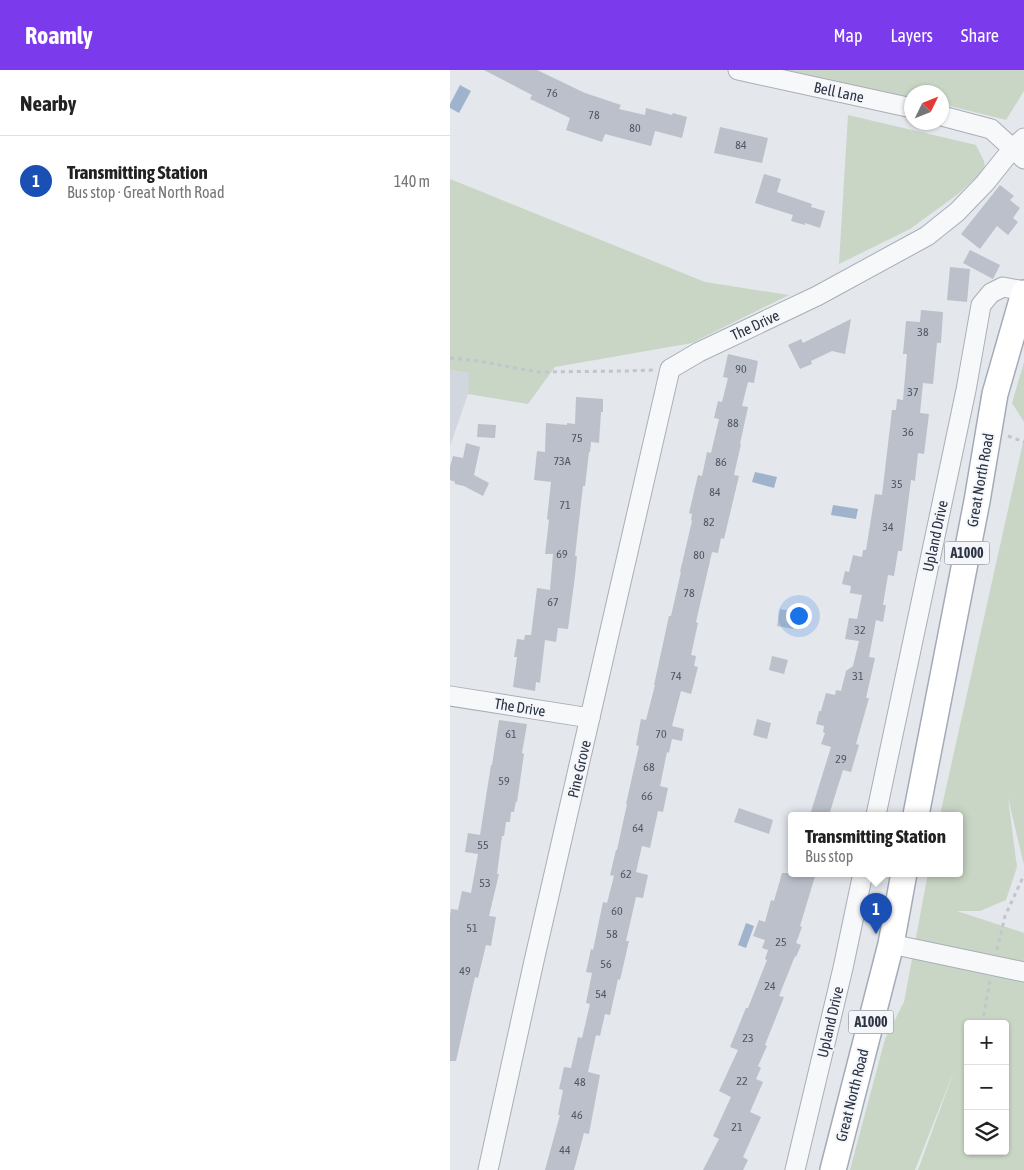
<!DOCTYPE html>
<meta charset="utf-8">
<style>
:root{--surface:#fff;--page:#f6f6f6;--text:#222;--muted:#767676;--line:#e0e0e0;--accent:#7c3aed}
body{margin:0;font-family:"Asap Condensed",sans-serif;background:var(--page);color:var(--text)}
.controls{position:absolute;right:15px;bottom:15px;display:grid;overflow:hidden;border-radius:5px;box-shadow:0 1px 4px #0004}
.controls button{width:45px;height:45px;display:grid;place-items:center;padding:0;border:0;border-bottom:1px solid var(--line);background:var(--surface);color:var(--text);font:25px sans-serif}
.compass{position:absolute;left:454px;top:15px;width:45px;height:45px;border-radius:50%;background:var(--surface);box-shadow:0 1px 4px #0004;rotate:47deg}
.you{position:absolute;left:348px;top:545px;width:18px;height:18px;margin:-12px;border:4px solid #fff;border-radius:50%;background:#1a73e8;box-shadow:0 0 0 8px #1a73e833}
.badge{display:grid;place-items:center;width:32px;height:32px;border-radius:50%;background:var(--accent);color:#fff;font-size:16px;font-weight:700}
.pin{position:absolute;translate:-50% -41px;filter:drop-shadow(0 1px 2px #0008)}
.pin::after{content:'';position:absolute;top:26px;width:18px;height:15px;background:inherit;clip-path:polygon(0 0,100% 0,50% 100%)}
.popup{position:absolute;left:338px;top:742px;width:175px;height:65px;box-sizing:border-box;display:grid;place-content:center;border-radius:5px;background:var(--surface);filter:drop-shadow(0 1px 4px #0005);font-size:16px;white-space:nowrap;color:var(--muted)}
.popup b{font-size:19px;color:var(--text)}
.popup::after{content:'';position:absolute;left:50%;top:100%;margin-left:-10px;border:10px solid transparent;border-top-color:var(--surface)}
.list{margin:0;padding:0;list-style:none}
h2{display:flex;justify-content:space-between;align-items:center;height:65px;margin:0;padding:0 20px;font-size:21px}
h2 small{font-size:16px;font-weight:400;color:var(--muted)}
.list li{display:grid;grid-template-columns:32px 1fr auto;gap:15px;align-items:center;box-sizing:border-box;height:90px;padding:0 20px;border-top:1px solid var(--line)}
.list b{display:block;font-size:19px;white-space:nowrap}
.list p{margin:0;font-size:16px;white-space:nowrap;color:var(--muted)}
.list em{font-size:16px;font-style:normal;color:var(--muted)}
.icon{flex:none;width:28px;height:28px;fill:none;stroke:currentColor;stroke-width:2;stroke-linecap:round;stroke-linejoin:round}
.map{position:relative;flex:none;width:574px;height:1100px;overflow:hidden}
header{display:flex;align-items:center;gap:30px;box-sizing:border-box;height:70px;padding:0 25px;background:var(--accent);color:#fff}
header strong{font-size:24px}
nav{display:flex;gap:28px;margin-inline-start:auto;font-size:18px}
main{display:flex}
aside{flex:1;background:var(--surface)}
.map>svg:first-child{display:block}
</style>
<header>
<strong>Roamly</strong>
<nav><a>Map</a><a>Layers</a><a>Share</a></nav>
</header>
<main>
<aside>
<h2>Nearby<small></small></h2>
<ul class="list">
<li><span class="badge" style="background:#1a4fb4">1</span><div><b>Transmitting Station</b><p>Bus stop · Great North Road</p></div><em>140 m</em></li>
</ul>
</aside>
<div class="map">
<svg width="574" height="1100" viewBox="0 0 574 1100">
<rect width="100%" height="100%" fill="#e4e7ec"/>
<polygon fill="#d2d6de" points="0,300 20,303 18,324 0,376"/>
<g fill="#c9d6c5" fill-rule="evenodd">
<polygon points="329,0 574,0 574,21 556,50 492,34 492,22 462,22 461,28"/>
<polygon points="398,45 526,75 534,91 535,99 508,124 460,159 389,194"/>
<polygon points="0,109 255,212 339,225 242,273 105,297 78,334 18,324 19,303 0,300"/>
<polygon points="574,292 574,352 562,333"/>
<path d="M574 368V795L558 728 567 797 556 830 530 841H507L574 863V1100H468L505 998 465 1100H400L435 969 454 932 478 803H510V745H490ZM518 954H555V1081H518Z"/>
</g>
<g fill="#9fb4cc">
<polygon points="10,15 21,21 9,43 0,38 0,34"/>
<polygon points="305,402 327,407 324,418 302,412"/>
<polygon points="383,435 408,439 406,449 381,445"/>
<polygon points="296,853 304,856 296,878 288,875"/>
</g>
<g fill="#bbc0ca">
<polygon points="34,0 87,0 135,23 171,35 169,39 195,45 196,38 222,45 223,43 237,47 232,68 205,61 201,76 155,64 152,72 116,60 120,48 80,29 82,25"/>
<polygon points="270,57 318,68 312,93 264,83"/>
<polygon points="314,104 331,109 327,122 362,134 361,137 375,141 370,158 355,153 355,155 341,151 343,145 305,133"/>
<polygon points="550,115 564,126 560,130 570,138 563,148 568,152 558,165 547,156 530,179 511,164"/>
<polygon points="520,180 550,195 543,209 513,193"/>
<polygon points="500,197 520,199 517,232 497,230"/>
<polygon points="471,240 493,242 491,273 487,273 483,314 473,313 470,343 479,344 474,384 468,383 465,411 461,410 452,481 448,481 444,506 438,505 433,535 436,535 433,552 426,550 419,587 425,588 416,628 419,628 406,674 409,675 401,702 393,700 379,745 360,745 381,677 371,674 375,663 373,662 374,656 366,654 369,641 371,641 376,623 385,625 386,620 391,621 396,601 403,596 409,571 395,569 399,548 407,549 412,525 400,523 401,516 392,514 395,501 399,502 403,485 412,487 413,480 416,480 425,424 432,425 442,340 446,340 447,329 453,330 457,284 453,284 456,251 470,252"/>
<polygon points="401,249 395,284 382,281 361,291 362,294 350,299 338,275 351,269 353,273"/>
<polygon points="278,284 308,291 304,313 298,312 292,336 298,337 290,374 291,374 284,405 289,406 278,452 274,469 271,468 268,483 262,482 246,552 248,553 241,585 246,586 244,596 248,597 241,624 231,621 222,656 234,659 232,671 222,669 219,683 217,682 210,716 218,718 213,742 208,741 200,778 192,776 186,802 198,805 193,828 186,827 176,871 179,871 170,910 168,909 160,945 155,944 150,966 146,965 138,1002 150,1005 139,1064 134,1063 124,1100 95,1100 110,1045 108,1045 113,1020 109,1019 114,997 121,998 128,967 132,968 140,934 136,933 142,903 136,902 141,879 143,880 153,832 157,833 164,806 160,805 166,780 167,780 177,734 176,734 189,676 186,675 191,649 196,650 205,615 204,615 219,546 221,546 231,502 230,502 242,451 241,450 242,444 239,443 248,405 252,406 257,382 261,383 269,349 264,348 268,331 272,332 278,308 273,307"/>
<polygon points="126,327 153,329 153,342 151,342 149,373 141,372 140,382 139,382 135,416 133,416 125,486 127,486 125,506 118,559 108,558 106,572 95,570 90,613 86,612 85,621 63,617 67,587 64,587 67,569 74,570 75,565 81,565 87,518 100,520 103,484 95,484 99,450 97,449 101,412 84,410 87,381 95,382 96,353 117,355 117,353 125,354"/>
<polygon points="28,354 46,355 45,368 27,367"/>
<polygon points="16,373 30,377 24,405 39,413 33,426 14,416 5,414 5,412 0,410 0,397 3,386 13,388"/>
<polygon points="330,539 346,542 343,559 327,556"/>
<polygon points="322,586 338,590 334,604 319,600"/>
<polygon points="307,649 321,653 317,669 303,665"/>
<polygon points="49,650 77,654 72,683 74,684 67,732 66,731 64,742 61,742 60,752 56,752 54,766 52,766 47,804 49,804 39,846 46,847 41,876 36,875 28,908 25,907 6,991 0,991 0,847 1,839 8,840 12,821 21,823 28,784 15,782 18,763 30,765 41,695 42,695"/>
<polygon points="289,738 323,750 319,764 284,752"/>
<polygon points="332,803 366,803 350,856 352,857 346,873 351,875 346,887 345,886 329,926 334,927 315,975 317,976 308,996 311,998 306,1009 313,1012 300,1042 311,1047 293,1087 298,1090 293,1100 253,1100 269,1069 263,1066 281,1027 269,1021 288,980 280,977 296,938 298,938 317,890 315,889 318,880 312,878 315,870 303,866 309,850 315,852 321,830 324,831"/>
</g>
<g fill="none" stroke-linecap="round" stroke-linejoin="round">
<g stroke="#a9aeb7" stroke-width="21">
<g id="minor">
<polyline points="288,0 462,38"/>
<polyline points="492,46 541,59 574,89"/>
<polyline points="0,626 140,648"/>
<polyline points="426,745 516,320 531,235 541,223 553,217 574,221"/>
<polyline points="441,874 574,902"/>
<polyline points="38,1100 84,891 220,299 249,282 367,226 477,166 507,142 535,113 563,78 574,68"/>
<polyline points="345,1100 393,898 413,803"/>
</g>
</g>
<g stroke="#a3abb8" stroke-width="28">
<g id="major">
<polyline points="466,745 527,431 545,324 574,223"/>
<polyline points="383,1100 441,874 454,803"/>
</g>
</g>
<g stroke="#c2c5cb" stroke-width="3" stroke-dasharray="4 4" stroke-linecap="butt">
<polyline points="0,288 28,291 88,302 177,301 203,300"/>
<polyline points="558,366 574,372"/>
<polyline points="547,880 555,846 574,805"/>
<polyline points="532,954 540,910"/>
</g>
<use href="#minor" stroke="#f7f8fa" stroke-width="19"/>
<use href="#major" stroke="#fff" stroke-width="25"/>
</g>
<g text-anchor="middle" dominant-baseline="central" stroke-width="4" stroke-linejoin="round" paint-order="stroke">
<g font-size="12" fill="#4f5766">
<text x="102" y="23">76</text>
<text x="144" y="45">78</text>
<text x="185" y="58">80</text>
<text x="291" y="75">84</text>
<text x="473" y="262">38</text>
<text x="291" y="299">90</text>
<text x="463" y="322">37</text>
<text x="283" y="353">88</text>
<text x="458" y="362">36</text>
<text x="127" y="368">75</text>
<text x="112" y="391">73A</text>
<text x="271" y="392">86</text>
<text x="447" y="414">35</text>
<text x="265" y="422">84</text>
<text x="115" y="435">71</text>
<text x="259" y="452">82</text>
<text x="438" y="457">34</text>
<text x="112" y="484">69</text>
<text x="249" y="485">80</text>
<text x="239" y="523">78</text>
<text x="103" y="532">67</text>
<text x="410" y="560">32</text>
<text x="226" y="606">74</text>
<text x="408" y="606">31</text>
<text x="61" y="664">61</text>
<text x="211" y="664">70</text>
<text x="391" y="689">29</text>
<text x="199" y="697">68</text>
<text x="54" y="711">59</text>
<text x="197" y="726">66</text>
<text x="188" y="758">64</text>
<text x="33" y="775">55</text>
<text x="176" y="804">62</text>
<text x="35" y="813">53</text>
<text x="167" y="841">60</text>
<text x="22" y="858">51</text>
<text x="162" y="864">58</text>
<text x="331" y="872">25</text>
<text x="156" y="894">56</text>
<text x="15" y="901">49</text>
<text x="320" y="916">24</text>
<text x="151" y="924">54</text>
<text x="298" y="968">23</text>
<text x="292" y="1011">22</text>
<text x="130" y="1012">48</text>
<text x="127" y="1045">46</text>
<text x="287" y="1057">21</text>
<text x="115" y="1080">44</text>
</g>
<g fill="#f4f6f9" stroke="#676e7b" stroke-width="1">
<rect x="494.5" y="471.5" width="45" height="23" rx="4"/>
<rect x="398.5" y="940.5" width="45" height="23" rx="4"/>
</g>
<g font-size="14" font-weight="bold" fill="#2b3445">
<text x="517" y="483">A1000</text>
<text x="421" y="952">A1000</text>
</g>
<g font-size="15" fill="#2b3445" stroke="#f4f6f9">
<text transform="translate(389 22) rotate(12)">Bell Lane</text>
<text transform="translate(305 255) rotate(-25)">The Drive</text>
<text transform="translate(530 410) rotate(-80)">Great North Road</text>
<text transform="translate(485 466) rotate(-78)">Upland Drive</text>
<text transform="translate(70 637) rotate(9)">The Drive</text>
<text transform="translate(129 699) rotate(-77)">Pine Grove</text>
<text transform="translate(380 952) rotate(-77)">Upland Drive</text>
<text transform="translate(402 1025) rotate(-76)">Great North Road</text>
</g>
</g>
</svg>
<div class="controls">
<button>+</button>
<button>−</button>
<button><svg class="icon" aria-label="layers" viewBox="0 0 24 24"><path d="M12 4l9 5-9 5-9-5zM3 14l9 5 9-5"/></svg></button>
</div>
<svg class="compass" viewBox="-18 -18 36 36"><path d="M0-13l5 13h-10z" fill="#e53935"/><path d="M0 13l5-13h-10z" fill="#767676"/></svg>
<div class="you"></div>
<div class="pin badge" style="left:426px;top:864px;background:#1a4fb4">1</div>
<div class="popup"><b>Transmitting Station</b>Bus stop</div>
</div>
</main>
